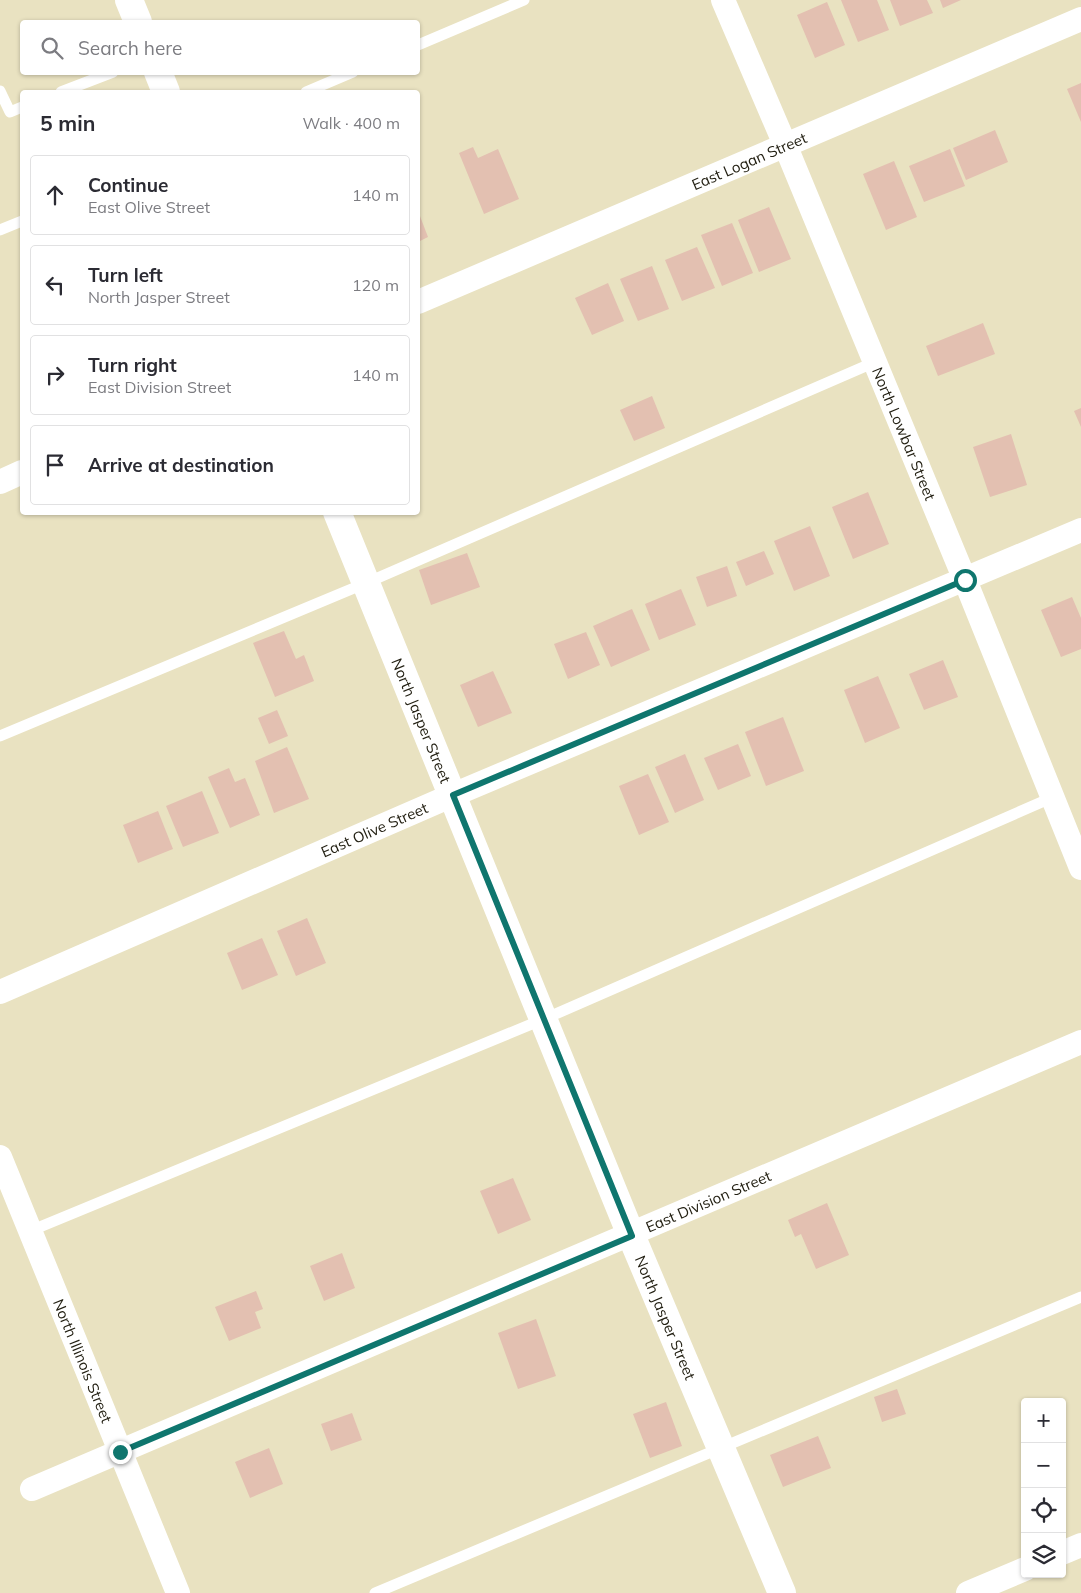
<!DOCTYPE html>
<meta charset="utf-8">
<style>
:root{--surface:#fff;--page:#f2f2f3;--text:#2b2b33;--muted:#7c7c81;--line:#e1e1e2}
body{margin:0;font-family:Mulish,sans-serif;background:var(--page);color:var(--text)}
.controls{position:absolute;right:15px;bottom:15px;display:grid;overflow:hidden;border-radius:5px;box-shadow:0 1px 4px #0004}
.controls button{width:45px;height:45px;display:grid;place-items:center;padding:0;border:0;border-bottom:1px solid var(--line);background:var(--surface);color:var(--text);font:25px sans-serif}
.stop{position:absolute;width:15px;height:15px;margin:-11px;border:4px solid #0f766e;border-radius:50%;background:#fff}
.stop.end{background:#0f766e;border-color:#fff;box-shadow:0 1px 5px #0008}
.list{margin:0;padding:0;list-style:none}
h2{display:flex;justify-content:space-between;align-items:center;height:65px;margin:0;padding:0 20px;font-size:21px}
h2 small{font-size:16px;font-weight:400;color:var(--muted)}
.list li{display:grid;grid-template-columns:32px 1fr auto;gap:15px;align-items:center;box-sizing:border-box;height:80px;margin:0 10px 10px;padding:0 10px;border:1px solid var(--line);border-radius:5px}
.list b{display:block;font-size:19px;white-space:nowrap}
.list p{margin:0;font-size:16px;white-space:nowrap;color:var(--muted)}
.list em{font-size:16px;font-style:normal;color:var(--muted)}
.icon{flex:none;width:28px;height:28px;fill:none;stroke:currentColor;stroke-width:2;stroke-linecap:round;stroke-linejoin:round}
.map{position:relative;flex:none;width:1081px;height:1593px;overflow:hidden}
.search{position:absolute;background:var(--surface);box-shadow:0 1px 4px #0004;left:20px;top:20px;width:400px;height:55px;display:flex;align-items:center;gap:12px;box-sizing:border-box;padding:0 18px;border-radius:5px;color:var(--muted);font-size:19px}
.panel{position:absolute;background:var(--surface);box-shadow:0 1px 4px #0004;left:20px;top:90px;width:400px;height:425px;border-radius:5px}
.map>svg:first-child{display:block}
</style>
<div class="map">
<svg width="1081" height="1593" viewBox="0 0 1081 1593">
<rect width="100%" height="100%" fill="#e9e2c1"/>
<g fill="#e3c0b1">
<polygon points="841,0 877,0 889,30 858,42"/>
<polygon points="890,0 927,0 933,13 900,26"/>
<polygon points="940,0 961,0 943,8"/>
<polygon points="827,2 845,45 815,58 797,15"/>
<polygon points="1081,83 1081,122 1067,89"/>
<polygon points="995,130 1008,162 966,180 953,148"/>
<polygon points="473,147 478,158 498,149 519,199 484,214 459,153"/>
<polygon points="950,149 965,186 924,202 909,166"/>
<polygon points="894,161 917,217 886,230 863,174"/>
<polygon points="769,207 791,259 759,272 738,220"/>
<polygon points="418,211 428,237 418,242"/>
<polygon points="732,223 753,273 722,286 701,235"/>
<polygon points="697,247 715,288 682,301 665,260"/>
<polygon points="652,266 669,309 638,321 620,279"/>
<polygon points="608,283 624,321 592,335 575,298"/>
<polygon points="983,323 995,354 938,376 926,346"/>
<polygon points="652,396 665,428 634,441 620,410"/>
<polygon points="1081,408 1081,427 1074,411"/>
<polygon points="1011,434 1027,485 990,497 973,447"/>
<polygon points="868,492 889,544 853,559 832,507"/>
<polygon points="810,526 830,576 794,591 774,541"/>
<polygon points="764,551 774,574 746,586 736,562"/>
<polygon points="467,553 480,587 431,605 419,570"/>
<polygon points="727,566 737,596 707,607 696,577"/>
<polygon points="681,589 696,625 659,640 645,604"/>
<polygon points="1072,597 1081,618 1081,649 1061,657 1041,610"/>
<polygon points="632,609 650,650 611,667 593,626"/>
<polygon points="284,631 296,659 304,655 314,681 275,697 253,643"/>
<polygon points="586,632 600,665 568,679 554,644"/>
<polygon points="943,660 958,697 924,710 909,674"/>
<polygon points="493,671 512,713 478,727 460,685"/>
<polygon points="878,676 900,728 865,743 844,690"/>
<polygon points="277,710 288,736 269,744 258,718"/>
<polygon points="783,717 804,771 766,786 745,732"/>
<polygon points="738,744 751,776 718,790 704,758"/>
<polygon points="287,747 309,799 274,813 255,761"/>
<polygon points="685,754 704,800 675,813 655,767"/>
<polygon points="229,768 235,782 245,778 260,815 230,828 208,777"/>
<polygon points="648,774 669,822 639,835 619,786"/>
<polygon points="202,791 219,833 183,847 166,806"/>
<polygon points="158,811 173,849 138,863 123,825"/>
<polygon points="307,918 326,963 296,976 277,931"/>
<polygon points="262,938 278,975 242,990 227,953"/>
<polygon points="513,1178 531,1220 498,1234 480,1191"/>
<polygon points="827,1203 849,1255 816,1269 801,1234 795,1237 788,1220"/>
<polygon points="342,1253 355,1288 324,1301 310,1266"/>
<polygon points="256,1291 263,1309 255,1312 261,1328 229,1341 215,1307"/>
<polygon points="536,1319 556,1376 518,1389 498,1333"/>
<polygon points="897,1389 906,1414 882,1422 874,1397"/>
<polygon points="666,1402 682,1446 650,1458 633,1414"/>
<polygon points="352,1413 362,1440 331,1451 321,1424"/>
<polygon points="818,1436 831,1468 783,1487 770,1455"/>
<polygon points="269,1448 283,1484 250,1498 235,1462"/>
</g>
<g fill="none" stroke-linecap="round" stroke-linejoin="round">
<g stroke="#fff" stroke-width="11">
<polyline points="418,45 524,0"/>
<polyline points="0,91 10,112 22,107"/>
<polyline points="61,92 113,72"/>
<polyline points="306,92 353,72"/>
<polyline points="0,230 22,221"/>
<polyline points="0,736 366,583 875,362"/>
<polyline points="30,1231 544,1019 1051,798"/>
<polyline points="375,1593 1081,1297"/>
</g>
<g stroke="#fff" stroke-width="24">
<path id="s1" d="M723 0 786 147 965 580 1081 868"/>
<path id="s2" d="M418 302 1081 19"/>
<polyline points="0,482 22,472"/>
<path id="s3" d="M0 992 453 795 1081 530"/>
<path id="s4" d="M0 1157 178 1593"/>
<path id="s5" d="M32 1489 1081 1042"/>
<polyline points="1062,1553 1081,1545"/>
<polyline points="968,1593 1025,1569"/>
</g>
<g stroke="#fff" stroke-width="28">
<polyline points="129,0 138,22"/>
<polyline points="158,72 166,92"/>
<path id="s6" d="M337 512 631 1235 782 1593"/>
</g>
</g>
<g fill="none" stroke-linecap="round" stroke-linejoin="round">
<polyline stroke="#0f766e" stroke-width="6" points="120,1452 632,1236 453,795 965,580"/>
</g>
<g text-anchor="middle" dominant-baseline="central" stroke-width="4.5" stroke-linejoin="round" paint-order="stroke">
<g font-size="15" fill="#232013" stroke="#fff">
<text stroke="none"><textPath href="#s2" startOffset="360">East Logan Street</textPath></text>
<text stroke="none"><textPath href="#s1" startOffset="470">North Lowbar Street</textPath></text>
<text stroke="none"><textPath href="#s6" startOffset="225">North Jasper Street</textPath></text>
<text stroke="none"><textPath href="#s3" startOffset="408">East Olive Street</textPath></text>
<text stroke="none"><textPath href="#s5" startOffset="735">East Division Street</textPath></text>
<text stroke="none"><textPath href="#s6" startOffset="870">North Jasper Street</textPath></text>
<text stroke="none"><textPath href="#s4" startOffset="220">North Illinois Street</textPath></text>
</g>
</g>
</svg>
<div class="controls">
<button>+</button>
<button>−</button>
<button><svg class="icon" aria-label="locate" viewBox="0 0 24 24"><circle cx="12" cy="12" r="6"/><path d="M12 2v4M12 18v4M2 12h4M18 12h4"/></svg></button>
<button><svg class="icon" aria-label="layers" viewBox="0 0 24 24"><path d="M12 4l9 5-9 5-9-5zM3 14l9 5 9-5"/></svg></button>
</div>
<div class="stop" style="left:965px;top:580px"></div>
<div class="stop end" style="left:120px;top:1452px"></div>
<div class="search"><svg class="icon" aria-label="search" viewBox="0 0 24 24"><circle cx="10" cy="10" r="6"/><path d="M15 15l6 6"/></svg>Search here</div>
<section class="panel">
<h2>5 min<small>Walk · 400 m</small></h2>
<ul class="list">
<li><svg class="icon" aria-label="ahead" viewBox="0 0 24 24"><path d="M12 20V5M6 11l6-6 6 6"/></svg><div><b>Continue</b><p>East Olive Street</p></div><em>140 m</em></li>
<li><svg class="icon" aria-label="left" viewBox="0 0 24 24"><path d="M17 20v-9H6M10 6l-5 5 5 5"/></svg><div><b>Turn left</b><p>North Jasper Street</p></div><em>120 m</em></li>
<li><svg class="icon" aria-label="right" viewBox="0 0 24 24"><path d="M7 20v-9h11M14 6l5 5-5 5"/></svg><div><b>Turn right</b><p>East Division Street</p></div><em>140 m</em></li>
<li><svg class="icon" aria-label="arrive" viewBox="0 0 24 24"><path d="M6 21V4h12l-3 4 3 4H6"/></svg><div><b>Arrive at destination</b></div></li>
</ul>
</section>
</div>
